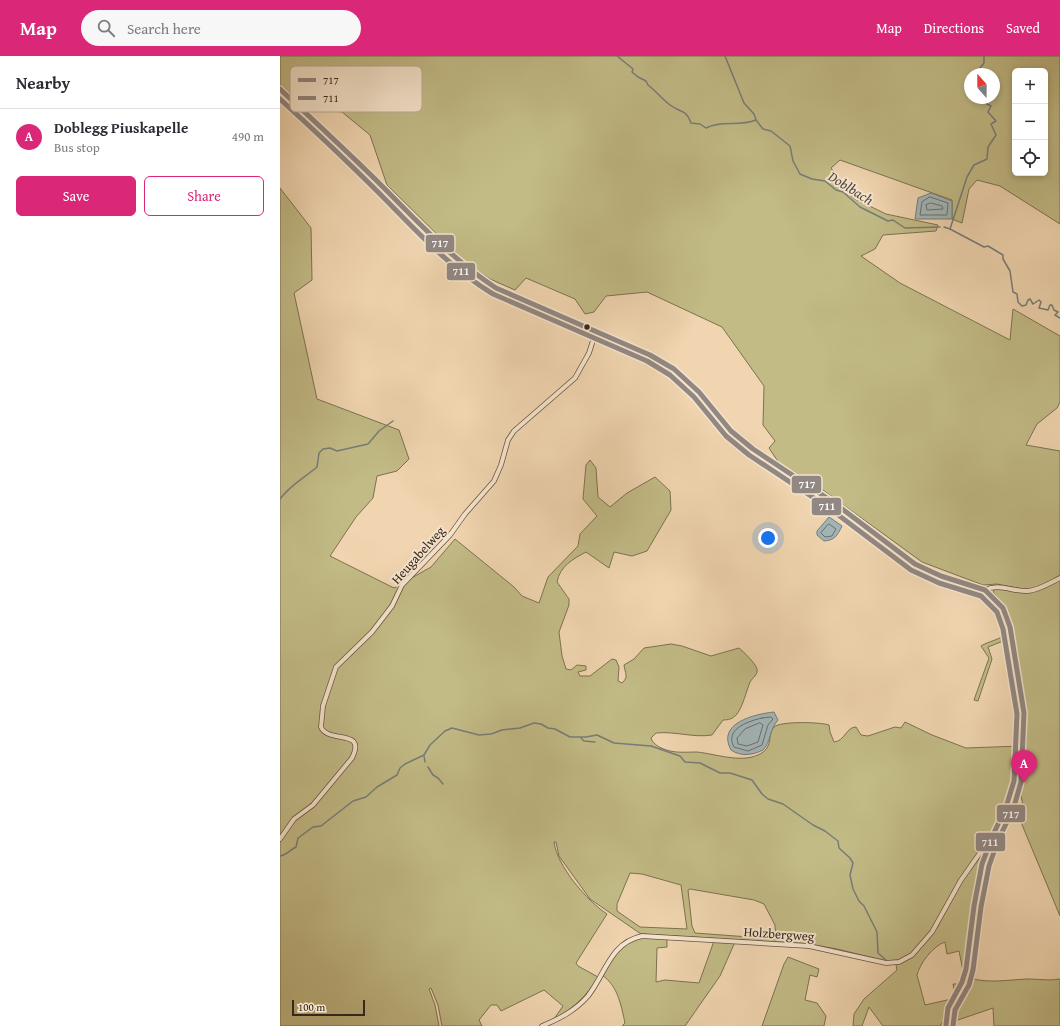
<!DOCTYPE html>
<meta charset="utf-8">
<style>
:root{--surface:#fff;--page:#f7f7f7;--text:#2b2b33;--muted:#7c7c81;--line:#e1e1e2;--accent:#db2777}
body{margin:0;font-family:"Gentium Book Plus",serif;background:var(--page);color:var(--text)}
.controls{position:absolute;right:12px;top:12px;display:grid;overflow:hidden;border-radius:6px;box-shadow:0 2px 6px #0003}
.controls button{width:36px;height:36px;display:grid;place-items:center;padding:0;border:0;border-bottom:1px solid var(--line);background:var(--surface);color:var(--text);font:20px sans-serif}
.compass{position:absolute;left:684px;top:12px;width:36px;height:36px;border-radius:50%;background:var(--surface);box-shadow:0 2px 6px #0003;rotate:339deg}
.scale{position:absolute;left:12px;bottom:10px;width:73px;box-sizing:border-box;padding-left:4px;border:2px solid #38271d;border-top:0;font-size:11px;line-height:14px;white-space:nowrap;color:#38271d;-webkit-text-stroke:3px #f5e4cc;paint-order:stroke}
.you{position:absolute;left:488px;top:482px;width:14px;height:14px;margin:-10px;border:3px solid #fff;border-radius:50%;background:#1a73e8;box-shadow:0 0 0 6px #1a73e833}
.badge{display:grid;place-items:center;width:26px;height:26px;border-radius:50%;background:var(--accent);color:#fff;font-size:13px;font-weight:700}
.pin{position:absolute;translate:-50% -33px;filter:drop-shadow(0 1px 2px #0008)}
.pin::after{content:'';position:absolute;top:21px;width:14px;height:12px;background:inherit;clip-path:polygon(0 0,100% 0,50% 100%)}
.list{margin:0;padding:0;list-style:none}
h2{display:flex;justify-content:space-between;align-items:center;height:52px;margin:0;padding:0 16px;font-size:17px}
h2 small{font-size:13px;font-weight:400;color:var(--muted)}
.list li{display:grid;grid-template-columns:26px 1fr auto;gap:12px;align-items:center;box-sizing:border-box;height:56px;padding:0 16px;border-top:1px solid var(--line)}
.list b{display:block;font-size:15px;white-space:nowrap}
.list p{margin:0;font-size:13px;white-space:nowrap;color:var(--muted)}
.list em{font-size:13px;font-style:normal;color:var(--muted)}
.actions{display:flex;gap:8px;padding:12px 16px}
.actions a{flex:1;padding:9px 0;border:1px solid var(--accent);border-radius:6px;text-align:center;font-size:14px;color:var(--accent)}
.actions .main{background:var(--accent);color:#fff}
.icon{flex:none;width:22px;height:22px;fill:none;stroke:currentColor;stroke-width:2;stroke-linecap:round;stroke-linejoin:round}
.map{position:relative;flex:none;width:780px;height:970px;overflow:hidden}
header{display:flex;align-items:center;gap:24px;box-sizing:border-box;height:56px;padding:0 20px;background:var(--accent);color:#fff}
header strong{font-size:19px}
nav{display:flex;gap:22px;margin-inline-start:auto;font-size:14px}
.search{width:280px;height:36px;background:var(--page);display:flex;align-items:center;gap:10px;box-sizing:border-box;padding:0 14px;border-radius:22px;color:var(--muted);font-size:15px}
main{display:flex}
aside{flex:1;background:var(--surface)}
.map>svg:first-child{display:block}
</style>
<header>
<strong>Map</strong>
<div class="search"><svg class="icon" aria-label="search" viewBox="0 0 24 24"><circle cx="10" cy="10" r="6"/><path d="M15 15l6 6"/></svg>Search here</div>
<nav><a>Map</a><a>Directions</a><a>Saved</a></nav>
</header>
<main>
<aside>
<h2>Nearby<small></small></h2>
<ul class="list">
<li><span class="badge">A</span><div><b>Doblegg Piuskapelle</b><p>Bus stop</p></div><em>490 m</em></li>
</ul>
<div class="actions"><a class="main">Save</a><a>Share</a></div>
</aside>
<div class="map">
<svg width="780" height="970" viewBox="0 0 780 970">
<rect width="100%" height="100%" fill="#f0d5b0"/>
<filter id="stains"><feTurbulence type="fractalNoise" baseFrequency=".005" numOctaves="4"/><feColorMatrix values="0 0 0 0 .2 0 0 0 0 .09 0 0 0 0 .02 0 0 0 .5 -.17"/></filter>
<radialGradient id="worn" r=".72"><stop offset=".6" stop-color="#630" stop-opacity="0"/><stop offset="1" stop-color="#630" stop-opacity=".3"/></radialGradient>
<g fill="#c2bb86" stroke="#7d7152" fill-rule="evenodd">
<path d="M0 0H780V168L720 130 697 124 689 133 682 167 672 163V144L560 104 551 112 573 142 606 158 658 169 656 175 603 179 595 193 581 200 620 227 730 284 733 253 780 280V346L777 352 757 368 746 389 780 395V860L738 759 743 748 740 737 744 646 742 628 730 564 725 551 713 536 716 532 745 536 742 533 717 528 703 529 642 506 536 429 499 407 489 392 495 385 483 369 484 330 442 271 367 236 326 240 314 256 305 258 295 243 246 222 235 234 210 223 187 208 107 129 90 79 62 56 29 52 21 47 0 28ZM735 15H765V117H735ZM690 18H714V42H690Z"/>
<path d="M0 132 31 172 32 224 14 237 37 343 119 374 129 403 117 415 97 420 93 442 76 461 50 500 114 532 151 511 175 483 234 531 242 540 259 547 268 521 298 490 300 478 317 460 303 443 306 409 310 404 316 412 318 441 330 451 347 437 375 421 390 435 391 454 367 495 352 500 334 496 329 512 306 496C293 503 280 510 277 526L289 543V549L279 576 282 600 286 613 291 614 297 609 306 610V614L298 616 300 620H310L332 603 336 604 339 611 338 625 342 627C349 621 345 617 344 609L354 603 364 592 391 588 402 590 431 600 459 592C463 595 476 608 477 613 478 619 473 621 470 626 466 636 463 650 457 658 453 663 448 664 443 664L432 679C413 682 395 675 376 677L371 682C373 689 382 693 390 695 398 697 408 696 417 696 436 698 460 707 478 699 494 692 487 679 494 671 500 665 541 666 549 669L550 676 554 686C565 685 566 671 576 671L581 679 588 680 615 671 621 672 625 666 652 679 686 692 741 690 738 731 729 757 717 783 713 788 699 796 650 875 630 898 619 904 606 905 557 893 529 888 361 878 310 843 279 800 276 786H274C277 810 307 845 327 858L296 907 298 910 318 921C307 940 294 952 274 963L283 950 264 934 221 955 217 949H211L199 964 202 970H162L158 949 151 932 149 933 155 949 159 970H0ZM350 817 362 818 401 829 407 873 360 871 337 855V848ZM410 833 474 844 484 848 495 869 496 883 415 877 412 870 408 834Z"/>
<path d="M651 520H655L703 535 708 538 722 553 729 571 742 657V685H738L736 643 723 585 708 591 712 603 698 645 694 644 709 602 701 590C709 585 720 584 727 577 720 535 688 529 651 520Z"/>
<path d="M703 798 710 801 702 829 691 917 684 920 679 895 667 898 665 886C653 890 640 907 637 919L645 949 676 942 673 928H687L662 970H603L589 951 582 970H573L574 958 584 943 617 914 616 909 624 905 657 872 682 825Z"/>
<path d="M359 882H387V891L377 892 376 926 385 924 419 927 434 885 455 886 440 920 405 970H342L345 967C341 949 338 930 322 919 331 902 341 889 359 882Z"/>
<polygon points="508,901 539,913 537,921 530,919 525,944 537,947 546,960 544,970 482,970 504,908"/>
<path d="M693 923C711 927 728 924 747 923 759 923 768 925 780 923V970H714L713 952 675 965 679 950Z"/>
</g>
<g fill="#a1b5b8" stroke="#777c7a">
<polygon points="651,137 672,145 672,163 635,163 638,142"/>
<path d="M549 461 562 470C557 480 555 484 544 485L537 479V475Z"/>
<path d="M494 656 498 664C489 674 491 686 483 694 473 699 461 701 451 694 436 667 475 658 494 656Z"/>
</g>
<g fill="none" stroke-linecap="round" stroke-linejoin="round">
<g stroke="#6c6e6a" stroke-width="1">
<polygon points="650,141 668,147 667,159 640,159 642,146"/>
<polygon points="651,147 662,150 663,153 647,154 646,149"/>
<polygon points="549,468 556,473 552,480 545,481 541,477"/>
<path d="M482 662 491 661 493 663 488 669 482 689 468 695 454 691C444 673 469 665 482 662Z"/>
<polygon points="480,667 483,669 478,686 467,690 458,688 457,682 465,673"/>
</g>
<g stroke="#777c7a" stroke-width="1.5">
<path d="M337 0 353 13 352 16 358 21 366 25 368 29C376 35 382 43 390 49 401 57 406 53 411 67L420 68 426 72C441 64 459 71 476 64L483 73 491 75 510 90 513 105 520 118 532 123 545 125 556 134 563 136 580 151 608 165 613 164 625 172 660 171"/>
<polyline points="445,0 464,47 474,58 476,64"/>
<polyline points="699,18 700,12 704,7 704,0"/>
<polyline points="664,171 670,173 704,191 708,190 723,199 723,203 730,215 733,236 737,238 738,246 742,250 746,249 748,244 750,243 753,248 759,244 761,246 759,252 768,254 770,249 772,249 774,254 778,256 775,259 780,262"/>
<polyline points="670,173 687,121 694,109 707,103 708,91 716,79 711,68 716,65 708,56 711,50 705,47 705,42"/>
<path d="M0 443C10 429 24 422 37 411L39 397 43 393 50 392 57 395 88 388 99 375 113 365"/>
<polyline points="301,682 304,685 315,686"/>
<polyline points="144,700 145,706"/>
<polyline points="148,711 153,719 158,722 163,728"/>
<path d="M0 800C7 799 10 794 16 791L18 782 33 771 41 770 73 745 86 741 97 731 117 719 120 712 125 708 144 699 150 689 165 675 172 672 199 679 211 678 222 674 240 672 254 667 261 668 268 672 275 673 290 681H306L317 679 334 687 371 690 400 700 405 706 420 707 440 717H450L472 724 482 738 488 743 503 748 533 769 545 775 558 785 559 792 570 802 573 807 570 819 573 833 579 845 584 850 597 876 598 897 606 904"/>
</g>
<g stroke="#665242" stroke-width="5.5">
<g id="minor">
<path d="M0 33C35 66 70 98 103 131 139 167 172 206 216 232L370 299 394 313 419 336 451 375 473 393 553 446 635 508 661 520 705 534 723 552 730 571 744 657V677L741 726 733 754 719 782 709 810 701 851 693 914 689 929 675 954 673 970"/>
<path d="M705 534C719 527 734 536 748 535 759 534 770 527 780 522"/>
<path d="M0 783 14 763 33 749 72 702C87 672 48 688 41 671L43 650 56 611 92 576 112 550 122 529 170 479 185 458 214 425 221 409 228 384 234 375 295 322 309 297 316 275"/>
<path d="M262 970C279 963 295 955 308 940 326 917 330 887 362 880L529 890 606 907 619 906 632 899 652 876 681 824 700 797 706 794 714 793"/>
<polyline points="663,970 667,965 673,962"/>
</g>
</g>
<use href="#minor" stroke="#f5e4cc" stroke-width="4"/>
<g stroke="#f5e4cc" stroke-width="8">
<path id="bus-1" d="M0 33C35 66 70 98 103 131 139 167 173 204 216 232L370 299 394 313 419 336 451 375 473 393 553 446 635 508 661 520 705 534 723 552 730 571 744 657 741 726 733 754 719 782 709 810 701 851 693 914 689 929 675 954 673 970"/>
</g>
<g stroke="#f5e4cc" stroke-width="8">
<path id="bus-2" d="M0 43C33 73 66 104 97 135 134 172 168 211 213 238L367 305 390 319 414 341 446 380 469 399 549 452 631 514 659 527 701 540 717 556 723 573 737 658 734 725 726 751 713 779 702 808 694 850 686 913 682 926 668 952 666 969"/>
</g>
<use href="#bus-1" stroke="#928883" stroke-width="5"/>
<use href="#bus-2" stroke="#928883" stroke-width="5"/>
</g>
<circle fill="#38271d" stroke="#f5e4cc" stroke-width="1.5" cx="307" cy="271" r="3.5"/>
<g text-anchor="middle" dominant-baseline="central" stroke-width="4" stroke-linejoin="round" paint-order="stroke">
<g font-size="13" fill="#38271d" stroke="#f5e4cc">
<text transform="translate(138 499) rotate(-48)">Heugabelweg</text>
<text transform="translate(499 878) rotate(4)">Holzbergweg</text>
</g>
<g font-size="14" font-style="italic" fill="#524a44" stroke="#f5e4cc">
<text transform="translate(571 132) rotate(32)">Doblbach</text>
</g>
</g>
<rect x="10" y="10" width="132" height="46" rx="6" fill="#f5e4cc" stroke="#bcab98" stroke-width="1"/>
<rect x="18" y="22" width="18" height="4" fill="#928883"/>
<rect x="18" y="40" width="18" height="4" fill="#928883"/>
<g font-size="11" fill="#38271d">
<text x="43" y="28">717</text>
<text x="43" y="46">711</text>
</g>
<g stroke="#f5e4cc" stroke-width="1.5">
<rect x="145" y="178" width="30" height="19" rx="4" fill="#928883"/>
<rect x="166" y="206" width="30" height="19" rx="4" fill="#928883"/>
<rect x="511" y="419" width="31" height="19" rx="4" fill="#928883"/>
<rect x="531" y="441" width="31" height="19" rx="4" fill="#928883"/>
<rect x="716" y="748" width="30" height="19" rx="4" fill="#928883"/>
<rect x="695" y="776" width="31" height="20" rx="4" fill="#928883"/>
</g>
<g font-size="11" text-anchor="middle" font-weight="bold" fill="#fff">
<text x="160" y="191">717</text>
<text x="181" y="219">711</text>
<text x="527" y="432">717</text>
<text x="547" y="454">711</text>
<text x="731" y="762">717</text>
<text x="710" y="790">711</text>
</g>
<rect width="100%" height="100%" filter="url(#stains)"/>
<rect width="100%" height="100%" fill="url(#worn)"/>
</svg>
<div class="controls">
<button>+</button>
<button>−</button>
<button><svg class="icon" aria-label="locate" viewBox="0 0 24 24"><circle cx="12" cy="12" r="6"/><path d="M12 2v4M12 18v4M2 12h4M18 12h4"/></svg></button>
</div>
<svg class="compass" viewBox="-18 -18 36 36"><path d="M0-13l5 13h-10z" fill="#e53935"/><path d="M0 13l5-13h-10z" fill="#7c7c81"/></svg>
<div class="scale">100 m</div>
<div class="you"></div>
<div class="pin badge" style="left:744px;top:727px">A</div>
</div>
</main>
